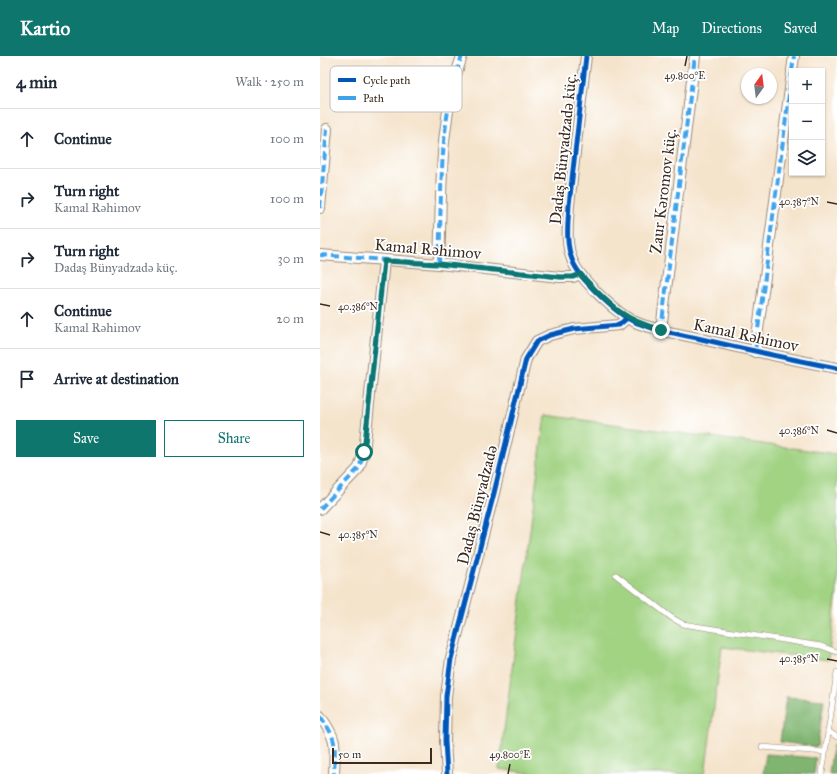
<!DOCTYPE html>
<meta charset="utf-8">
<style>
:root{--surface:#fff;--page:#f2f2f3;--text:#1f2937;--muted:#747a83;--line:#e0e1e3;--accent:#0f766e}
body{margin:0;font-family:"IM FELL Great Primer",serif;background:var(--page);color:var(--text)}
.controls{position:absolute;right:12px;top:12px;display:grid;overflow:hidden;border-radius:0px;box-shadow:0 1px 3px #0004}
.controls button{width:36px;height:36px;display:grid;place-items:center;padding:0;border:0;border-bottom:1px solid var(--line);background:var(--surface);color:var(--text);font:20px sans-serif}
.compass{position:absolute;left:421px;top:12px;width:36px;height:36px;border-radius:50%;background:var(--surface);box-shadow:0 1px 3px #0004;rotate:14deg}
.scale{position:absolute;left:12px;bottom:10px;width:100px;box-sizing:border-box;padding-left:4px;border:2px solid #3b2a1e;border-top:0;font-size:11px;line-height:14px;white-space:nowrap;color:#3b2a1e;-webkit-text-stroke:3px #fff;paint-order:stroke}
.stop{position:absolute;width:12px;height:12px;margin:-9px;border:3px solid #0f766e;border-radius:50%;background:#fff}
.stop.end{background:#0f766e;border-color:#fff;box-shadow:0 1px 4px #0008}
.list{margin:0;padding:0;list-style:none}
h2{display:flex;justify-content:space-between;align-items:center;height:52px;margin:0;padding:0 16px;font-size:17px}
h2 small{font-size:13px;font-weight:400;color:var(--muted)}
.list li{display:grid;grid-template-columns:26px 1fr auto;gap:12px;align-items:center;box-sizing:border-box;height:60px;padding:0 16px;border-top:1px solid var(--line)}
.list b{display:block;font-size:15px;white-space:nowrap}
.list p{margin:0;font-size:13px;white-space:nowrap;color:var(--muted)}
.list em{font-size:13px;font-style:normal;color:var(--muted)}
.actions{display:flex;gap:8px;padding:12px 16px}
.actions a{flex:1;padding:9px 0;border:1px solid var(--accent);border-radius:0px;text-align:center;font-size:14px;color:var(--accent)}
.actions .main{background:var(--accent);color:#fff}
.icon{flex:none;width:22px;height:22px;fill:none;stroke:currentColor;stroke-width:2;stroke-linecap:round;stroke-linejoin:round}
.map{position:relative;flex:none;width:517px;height:718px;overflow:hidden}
header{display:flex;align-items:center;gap:24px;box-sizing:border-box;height:56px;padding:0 20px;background:var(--accent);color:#fff}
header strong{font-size:19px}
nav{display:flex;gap:22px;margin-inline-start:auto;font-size:14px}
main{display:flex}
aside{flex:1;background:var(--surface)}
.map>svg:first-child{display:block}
</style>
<header>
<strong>Kartio</strong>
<nav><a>Map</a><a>Directions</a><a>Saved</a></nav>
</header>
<main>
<aside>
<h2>4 min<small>Walk · 250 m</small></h2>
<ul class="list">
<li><svg class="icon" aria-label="ahead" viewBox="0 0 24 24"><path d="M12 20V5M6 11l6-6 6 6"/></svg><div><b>Continue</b></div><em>100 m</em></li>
<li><svg class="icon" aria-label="right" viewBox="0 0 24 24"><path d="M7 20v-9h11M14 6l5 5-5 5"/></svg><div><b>Turn right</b><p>Kamal Rəhimov</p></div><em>100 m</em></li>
<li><svg class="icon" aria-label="right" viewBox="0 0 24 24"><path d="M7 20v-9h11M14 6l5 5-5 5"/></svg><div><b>Turn right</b><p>Dadaş Bünyadzadə küç.</p></div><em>30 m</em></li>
<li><svg class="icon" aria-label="ahead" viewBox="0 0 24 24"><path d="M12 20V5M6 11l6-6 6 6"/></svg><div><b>Continue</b><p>Kamal Rəhimov</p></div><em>20 m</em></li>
<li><svg class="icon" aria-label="arrive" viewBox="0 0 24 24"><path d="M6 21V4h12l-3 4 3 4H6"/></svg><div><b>Arrive at destination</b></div></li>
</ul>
<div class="actions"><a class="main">Save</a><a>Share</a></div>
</aside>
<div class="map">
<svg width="517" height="718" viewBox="0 0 517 718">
<rect width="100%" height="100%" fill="#fff"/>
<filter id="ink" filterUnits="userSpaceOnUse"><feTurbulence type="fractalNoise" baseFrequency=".025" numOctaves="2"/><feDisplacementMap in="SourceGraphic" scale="8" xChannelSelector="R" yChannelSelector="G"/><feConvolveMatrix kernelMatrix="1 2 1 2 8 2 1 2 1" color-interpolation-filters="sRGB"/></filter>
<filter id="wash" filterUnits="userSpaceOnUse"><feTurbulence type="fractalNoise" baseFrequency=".012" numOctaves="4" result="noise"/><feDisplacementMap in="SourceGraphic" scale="16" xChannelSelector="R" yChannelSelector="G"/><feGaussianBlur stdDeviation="0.9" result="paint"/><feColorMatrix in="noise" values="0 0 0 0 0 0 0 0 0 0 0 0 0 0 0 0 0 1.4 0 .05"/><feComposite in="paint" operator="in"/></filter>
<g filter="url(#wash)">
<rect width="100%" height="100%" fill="#f5e4cc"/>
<polygon fill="#a1d383" stroke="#6e7e50" points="225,359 517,398 517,537 508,604 402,591 385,718 216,718 179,713"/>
<g fill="#80b571" stroke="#5e7048">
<polygon points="466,641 504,644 497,691 460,686"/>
<polygon points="513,688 517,692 517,718 509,718"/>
<polygon points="446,698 496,702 494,718 443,718"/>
</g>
</g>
<g filter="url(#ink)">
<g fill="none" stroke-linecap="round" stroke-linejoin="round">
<g stroke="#988775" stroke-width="6">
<g id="lane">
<polyline points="296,519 352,562 363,568 501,590 517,596"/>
<polyline points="508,675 517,681"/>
<polyline points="442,691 505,696"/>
<polyline points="502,718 517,616"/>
</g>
</g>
<g stroke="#988775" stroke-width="12">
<g id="street">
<path d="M266 0 249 149C248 168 245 188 253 206 260 223 296 257 313 265 332 274 356 277 377 282 424 293 470 303 517 312"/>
<polyline points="472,15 474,0"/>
<polyline points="0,152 7,73"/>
<polyline points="0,199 119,208 240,221 253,221 260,218"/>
<path d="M119 208C122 139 118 66 142 0"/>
<polyline points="341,274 375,0"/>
<polyline points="435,296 472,17"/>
<polyline points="0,453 39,412 44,396 64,205"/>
<path d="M0 660C18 685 15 688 14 718"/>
<polyline points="127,718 125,685 126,640 131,603 174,437 206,303 217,285 230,279 254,273 299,269 307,262"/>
</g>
</g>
<use href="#lane" stroke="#fff" stroke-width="5"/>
<use href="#street" stroke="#fff" stroke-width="10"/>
<g stroke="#3fa3ea" stroke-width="4" stroke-dasharray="8 4" stroke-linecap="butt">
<polyline points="472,15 474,0"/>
<polyline points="0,152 7,73"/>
<polyline points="0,199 119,208 240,221 253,221 260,218"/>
<path d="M119 208C122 139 118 66 142 0"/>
<polyline points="341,274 375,0"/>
<polyline points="435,296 472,17"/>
<polyline points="0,453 39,412 44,396 64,205"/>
<path d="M0 660C18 685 15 688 14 718"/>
</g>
<g stroke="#fff" stroke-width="8">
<g id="cycleway">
<path d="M266 0 249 149C248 168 245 188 253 206 260 223 296 257 313 265 332 274 356 277 377 282 424 293 470 303 517 312"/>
<polyline points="127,718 125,685 126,640 131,603 174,437 206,303 217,285 230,279 254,273 299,269 307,262"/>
</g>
</g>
<use href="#cycleway" stroke="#0057b8" stroke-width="5"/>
</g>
</g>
<g fill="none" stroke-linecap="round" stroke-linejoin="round" filter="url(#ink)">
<path stroke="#0f766e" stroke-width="5" d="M44 396 64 205 118 208 240 221H253L260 218C289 248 299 262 341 274"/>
</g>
<path fill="none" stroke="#3b2a1e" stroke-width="1.5" d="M365 10 367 0M507 146 517 148M0 248 10 250M507 374 517 377M0 476 10 479M507 603 517 605M188 718 190 708"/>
<g text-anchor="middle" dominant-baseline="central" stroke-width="3.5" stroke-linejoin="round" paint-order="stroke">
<g font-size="16" fill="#3b2a1e" stroke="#fff">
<text transform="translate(243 93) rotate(-84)">Dadaş Bünyadzadə küç.</text>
<text transform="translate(343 135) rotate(-83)">Zaur Kəromov küç.</text>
<text transform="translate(108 193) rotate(5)">Kamal Rəhimov</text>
<text transform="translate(426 279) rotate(12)">Kamal Rəhimov</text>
<text transform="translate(157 449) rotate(-76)">Dadaş Bünyadzadə</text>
</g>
</g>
<rect x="10" y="10" width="132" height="46" rx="6" fill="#fff" stroke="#c4bfbc" stroke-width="1"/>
<rect x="18" y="22" width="18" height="4" fill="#0057b8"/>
<rect x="18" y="40" width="18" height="4" fill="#3fa3ea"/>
<g font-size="11" fill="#3b2a1e">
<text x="43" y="28">Cycle path</text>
<text x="43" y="46">Path</text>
</g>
<g font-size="10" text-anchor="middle" fill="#3b2a1e" stroke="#fff" stroke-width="3.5" stroke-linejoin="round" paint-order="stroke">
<text x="365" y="23">49.800°E</text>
<text x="479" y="149">40.387°N</text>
<text x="38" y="254">40.386°N</text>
<text x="479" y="378">40.386°N</text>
<text x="38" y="482">40.385°N</text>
<text x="479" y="606">40.385°N</text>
<text x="190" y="702">49.800°E</text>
</g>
</svg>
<div class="controls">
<button>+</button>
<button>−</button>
<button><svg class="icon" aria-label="layers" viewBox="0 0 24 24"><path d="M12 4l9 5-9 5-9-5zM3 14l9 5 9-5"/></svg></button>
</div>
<svg class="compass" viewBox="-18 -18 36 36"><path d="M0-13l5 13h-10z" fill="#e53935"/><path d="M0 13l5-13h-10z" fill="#747a83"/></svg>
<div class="scale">50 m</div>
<div class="stop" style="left:44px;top:396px"></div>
<div class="stop end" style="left:341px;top:274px"></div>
</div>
</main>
